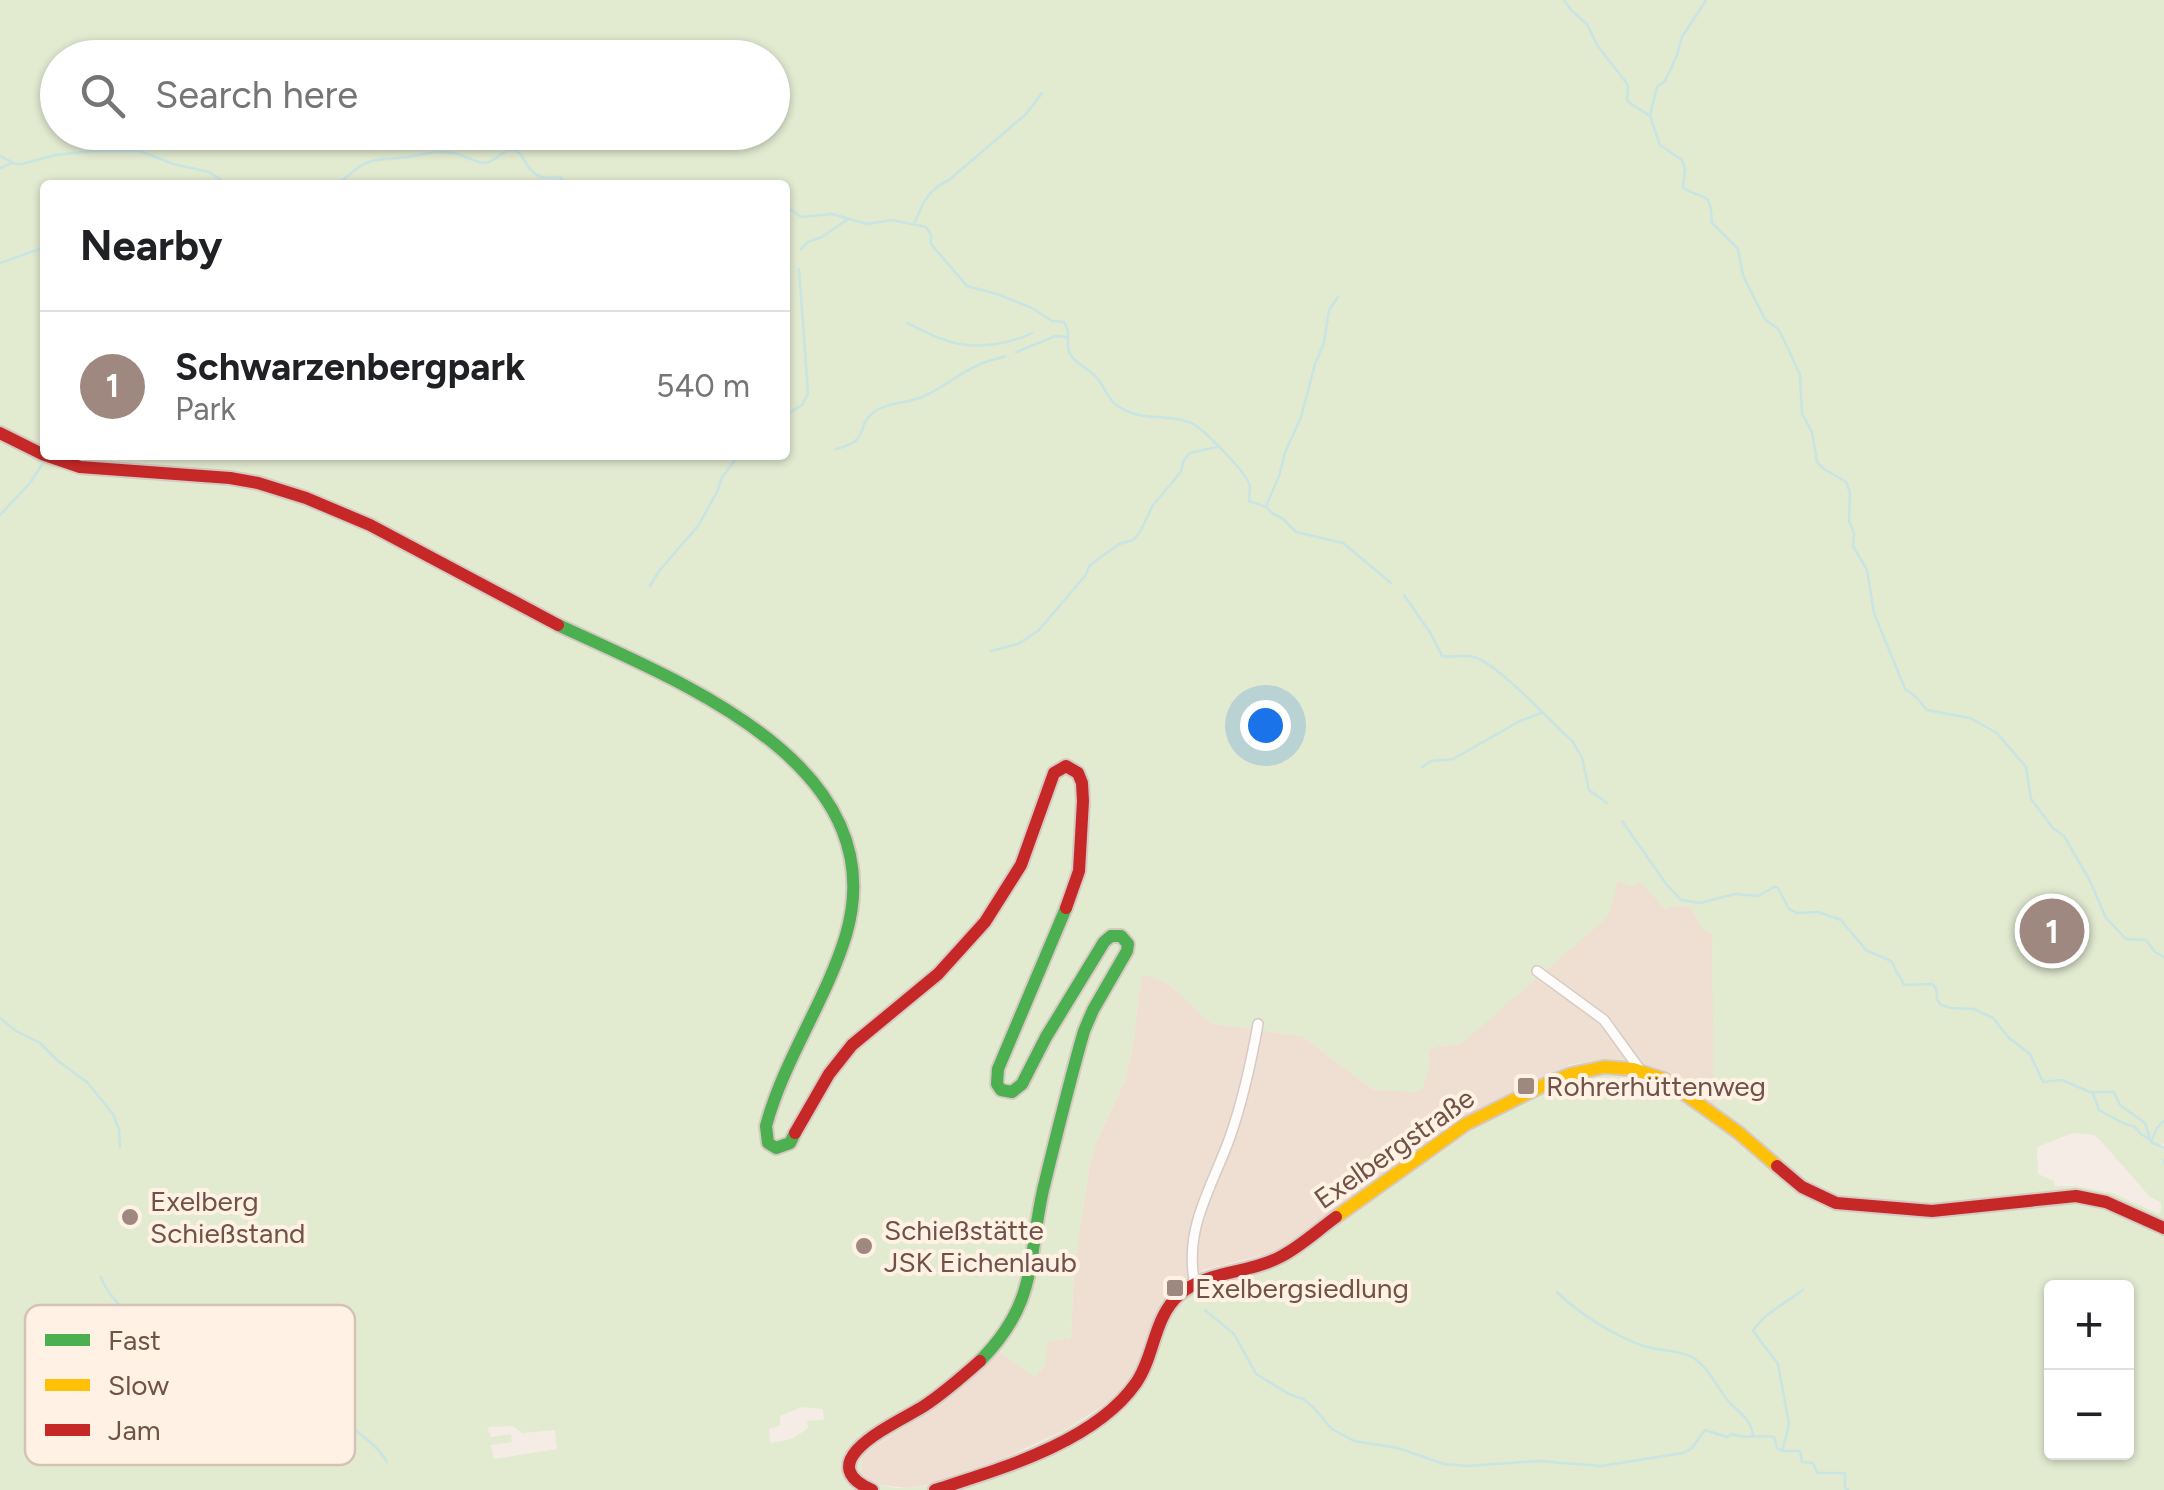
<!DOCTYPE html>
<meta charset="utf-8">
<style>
:root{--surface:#fff;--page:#f2f2f2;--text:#202124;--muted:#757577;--line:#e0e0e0;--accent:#9f887f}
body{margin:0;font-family:Figtree,sans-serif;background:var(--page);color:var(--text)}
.controls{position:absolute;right:30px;bottom:30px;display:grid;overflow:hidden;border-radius:10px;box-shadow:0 2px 8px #0004}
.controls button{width:90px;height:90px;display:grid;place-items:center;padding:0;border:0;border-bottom:2px solid var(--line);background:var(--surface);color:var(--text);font:50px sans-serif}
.you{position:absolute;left:1265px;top:725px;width:35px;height:35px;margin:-25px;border:8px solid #fff;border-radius:50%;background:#1a73e8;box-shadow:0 0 0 15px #1a73e833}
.badge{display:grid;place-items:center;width:65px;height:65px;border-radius:50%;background:var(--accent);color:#fff;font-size:32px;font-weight:700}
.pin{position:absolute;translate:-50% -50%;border:5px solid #fff;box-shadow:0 2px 10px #0006}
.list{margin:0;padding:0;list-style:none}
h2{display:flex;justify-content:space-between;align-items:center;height:130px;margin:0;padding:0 40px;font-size:42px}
h2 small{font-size:32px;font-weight:400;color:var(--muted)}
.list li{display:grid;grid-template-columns:65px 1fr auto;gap:30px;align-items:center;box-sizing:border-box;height:150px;padding:0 40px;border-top:2px solid var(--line)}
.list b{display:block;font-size:38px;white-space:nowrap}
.list p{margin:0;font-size:32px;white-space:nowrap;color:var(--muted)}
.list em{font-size:32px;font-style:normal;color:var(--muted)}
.icon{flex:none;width:55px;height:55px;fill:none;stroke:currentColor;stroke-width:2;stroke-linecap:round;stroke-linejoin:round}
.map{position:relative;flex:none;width:2164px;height:1490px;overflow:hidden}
.search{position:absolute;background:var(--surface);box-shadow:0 2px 8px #0004;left:40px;top:40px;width:750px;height:110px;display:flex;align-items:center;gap:25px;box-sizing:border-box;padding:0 35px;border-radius:55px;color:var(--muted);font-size:38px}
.panel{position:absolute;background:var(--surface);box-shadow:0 2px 8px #0004;left:40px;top:180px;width:750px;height:280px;border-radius:10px}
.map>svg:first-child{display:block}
</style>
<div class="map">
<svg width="2164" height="1490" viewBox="0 0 2164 1490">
<rect width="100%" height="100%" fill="#f5ede5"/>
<polygon fill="#eedfd2" points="1618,881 1640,881 1676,905 1691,907 1703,929 1712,934 1715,1114 1628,1060 1597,1060 1570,1065 1543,1076 1279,1249 1264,1255 1203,1270 1127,1385 1115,1398 1065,1430 992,1464 930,1485 907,1488 880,1485 861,1476 862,1458 870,1449 948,1399 999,1352 1045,1366 1046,1342 1071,1338 1074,1267 1090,1163 1095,1145 1124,1082 1132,1050 1142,973 1169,984 1210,1023 1302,1036 1374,1090 1430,1063 1428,1050 1439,1046 1461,1044"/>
<path fill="#e2ead0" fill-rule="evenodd" d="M0 0H2164V1143L2158 1147 2164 1150V1490H0ZM58 58H772V132H58ZM45 185H785V455H45ZM1618 881 1631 887 1641 882 1665 910 1676 905 1690 907 1703 929 1712 934 1714 1113C1691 1094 1671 1070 1640 1062 1590 1050 1546 1074 1504 1098 1487 1107 1468 1116 1452 1128 1404 1161 1360 1200 1310 1230 1295 1239 1281 1250 1264 1256 1235 1265 1204 1266 1178 1284 1147 1305 1149 1355 1128 1384 1101 1421 965 1482 919 1487 900 1490 877 1487 861 1476L862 1458 870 1449 948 1399 999 1352 1035 1378 1045 1366 1047 1342 1071 1338 1074 1267 1090 1163 1095 1145 1124 1082 1132 1050 1142 974 1169 984 1210 1023 1302 1036 1374 1090 1415 1092 1423 1089 1430 1063 1428 1050 1439 1046 1461 1044 1608 917ZM2073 1133 2094 1135 2101 1141 2150 1197 2161 1202V1211L2159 1214 2113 1193 2075 1186H2055L2054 1181 2038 1174 2037 1147ZM2052 1288H2126V1452H2052ZM801 1407 823 1409 824 1420 807 1421 808 1428 792 1439 770 1443 769 1429 780 1425V1416ZM512 1426 523 1433 555 1430 557 1449 494 1459 491 1445 512 1442 511 1434 491 1437 487 1427Z"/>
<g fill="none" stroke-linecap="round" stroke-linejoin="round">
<g stroke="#c8e5e4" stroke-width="2.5">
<path d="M1564 0 1571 10 1587 24 1597 45 1628 85 1627 101 1650 116 1660 145 1682 160 1685 169 1683 188C1707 202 1710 189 1712 223L1738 249 1743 275 1749 288 1765 319 1779 330 1790 353 1800 375 1802 414 1812 432 1817 462 1824 469 1846 482 1850 492 1849 521 1854 533 1853 546 1867 570 1874 613 1905 689 1916 697 1927 710 1970 718 1997 733 2026 767 2031 799 2053 828 2064 836 2090 881 2106 918 2126 939 2146 940 2155 952 2164 957"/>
<polyline points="1650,115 1657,87 1665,81 1677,55 1682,37 1706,0"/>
<polyline points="401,132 424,149"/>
<polyline points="0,156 16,164 22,164 56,155 95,151 140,151 173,164 209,172 228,185"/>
<polyline points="0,168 12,163"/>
<path d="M338 185C369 156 368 161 408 157 427 154 433 150 454 153 464 155 474 162 484 163 496 164 506 143 518 152 521 153 525 162 527 165 536 179 545 178 560 177L566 185"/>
<path d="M785 209 793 211 801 217 832 214 867 224 892 220 926 227 931 235V244L967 286 997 294 1032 308 1052 321 1064 322C1071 333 1066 340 1069 352 1073 363 1090 369 1097 378 1104 386 1107 397 1115 404 1141 424 1166 412 1191 423 1203 428 1247 473 1250 486 1250 487 1249 500 1249 501L1266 507 1273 514 1282 518 1296 532 1343 543 1391 583"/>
<path d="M915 222C923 202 929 189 949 180L1026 114 1042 93"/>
<polyline points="801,249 808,242 822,237 848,219"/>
<polyline points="0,263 45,247"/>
<path d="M907 323C920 329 932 336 945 340 971 350 1008 345 1032 333"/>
<polyline points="1016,352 1056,336 1067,337"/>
<polyline points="785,416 802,405 808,393 799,269"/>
<path d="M836 449C875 439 851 427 877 410 890 402 908 403 922 397 944 388 961 371 983 363 990 360 998 359 1005 356"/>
<polyline points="1266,506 1279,476 1285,453 1301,417 1315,364 1324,343 1329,310 1338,297"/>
<polyline points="0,515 30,483 43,463"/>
<polyline points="650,586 659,571 698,526 717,492 722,477 739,455"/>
<path d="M1404 595 1431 634 1442 656C1453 658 1464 654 1474 657 1497 663 1552 723 1573 742L1582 758 1589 790 1607 803"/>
<polyline points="991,651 1018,644 1038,631 1085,576 1090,565 1119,544 1133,540 1140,532 1153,505 1172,483 1181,471 1184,460 1190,453 1216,447"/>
<polyline points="1422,767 1431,761 1453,759 1520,721 1541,713"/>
<polyline points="1622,821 1667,885 1681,900 1700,903 1735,894 1758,896 1774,887 1778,888 1789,909 1797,913 1818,912 1841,920 1866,950 1891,961 1904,985 1932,984 1936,988 1937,1000 1941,1005 1951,1008 1974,1009 1993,1018 2009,1038 2030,1054 2043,1082 2062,1080 2090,1092 2114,1092 2120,1105 2145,1123 2151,1142 2164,1148"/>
<polyline points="0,1018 16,1031 40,1043 58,1061 87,1082 113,1114 119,1130 120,1147"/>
<polyline points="2093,1094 2099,1110 2125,1124 2135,1127 2141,1134 2149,1139"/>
<polyline points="2152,1140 2157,1128 2164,1121"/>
<polyline points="2164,1160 2164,1163"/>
<path d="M101 1277C110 1308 171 1349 204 1349 214 1350 224 1343 235 1341 246 1345 251 1353 260 1359 269 1365 281 1362 290 1368 314 1381 328 1405 347 1423 364 1439 374 1441 387 1462"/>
<path d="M1557 1292C1578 1313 1616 1337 1644 1346 1658 1351 1677 1350 1690 1356 1709 1366 1717 1389 1731 1404 1742 1415 1750 1419 1753 1435"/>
<path d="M1205 1310 1234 1334 1256 1374 1289 1394 1303 1399 1314 1408 1332 1429 1354 1441 1398 1448 1444 1464 1468 1466 1538 1461 1601 1466 1683 1453 1691 1449 1705 1430 1727 1437 1732 1434C1746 1440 1759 1434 1774 1437L1777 1448 1783 1451"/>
<path d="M1783 1449 1789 1424 1778 1364 1753 1331C1763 1314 1787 1302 1803 1290"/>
<polyline points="1784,1451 1800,1451 1802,1462 1813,1463 1817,1473 1845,1473 1845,1488 1848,1490"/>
</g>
<g stroke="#d6cac4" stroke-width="12">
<g id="street">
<polyline points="1537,971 1604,1020 1641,1071"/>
<path d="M1195 1285C1183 1228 1212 1188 1230 1137 1243 1100 1251 1063 1258 1024"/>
</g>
</g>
<g stroke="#d5c9c2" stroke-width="16">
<g id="fast">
<path d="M558 625C678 681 896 764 846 935 826 1001 784 1059 766 1126L768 1143 776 1148 790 1143 795 1133"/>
<path d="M980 1361C1038 1302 1027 1263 1043 1190 1056 1137 1069 1083 1084 1031L1093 1010 1127 951 1128 944 1121 936H1111L1104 942 1046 1037 1022 1084 1012 1092 1001 1090 997 1084 998 1069 1066 908"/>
</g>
</g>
<g stroke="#d5c9c2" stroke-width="16">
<polyline id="slow" points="1336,1217 1466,1124 1550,1082 1571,1074 1604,1067 1633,1069 1664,1079 1739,1133 1777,1166"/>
</g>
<g stroke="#d5c9c2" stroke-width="16">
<g id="jam">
<polyline points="0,433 42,454 80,467 230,478 258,483 306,498 370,525 558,625"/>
<polyline points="795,1133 829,1074 852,1045 938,974 985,922 1021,865 1054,773 1066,766 1078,773 1082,783 1083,801 1079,871 1066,908"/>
<polyline points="1777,1166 1802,1187 1836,1203 1932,1211 2076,1196 2106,1202 2164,1228"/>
<path d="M872 1490C806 1461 901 1421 924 1406 944 1393 962 1377 980 1361"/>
<path d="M935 1490C1000 1469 1095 1442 1136 1383 1155 1356 1153 1317 1180 1294 1208 1270 1248 1274 1280 1257 1300 1247 1318 1230 1336 1217"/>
</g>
</g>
<use href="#street" stroke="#fefcfb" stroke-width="9"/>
<use href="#fast" stroke="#4caf50" stroke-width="12"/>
<use href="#slow" stroke="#ffc107" stroke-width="12"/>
<use href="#jam" stroke="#c62828" stroke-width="12"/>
</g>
<g fill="#9f887f" stroke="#fff2e4" stroke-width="4">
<rect x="1516" y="1076" width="20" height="20" rx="5"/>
<circle cx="130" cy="1217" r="10"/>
<circle cx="864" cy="1246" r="10"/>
<rect x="1165" y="1278" width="20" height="20" rx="5"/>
</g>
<g text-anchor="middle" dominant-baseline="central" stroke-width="8" stroke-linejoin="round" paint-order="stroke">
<g font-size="28" fill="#705248" stroke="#fff2e4" text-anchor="start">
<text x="1546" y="1086">Rohrerhüttenweg</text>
<text x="150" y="1201">Exelberg<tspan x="150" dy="32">Schießstand</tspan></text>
<text x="884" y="1230">Schießstätte<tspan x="884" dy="32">JSK Eichenlaub</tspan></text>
<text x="1195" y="1288">Exelbergsiedlung</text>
</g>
<g font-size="28" fill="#705248" stroke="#fff2e4">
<text transform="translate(1394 1148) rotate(-35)">Exelbergstraße</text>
</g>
</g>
<rect x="25" y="1305" width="330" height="160" rx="15" fill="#fff2e4" stroke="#d4c2b5" stroke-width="2.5"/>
<rect x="45" y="1334" width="45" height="12" fill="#4caf50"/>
<rect x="45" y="1379" width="45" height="12" fill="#ffc107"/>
<rect x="45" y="1424" width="45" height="12" fill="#c62828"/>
<g font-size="28" fill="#705248">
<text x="108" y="1350">Fast</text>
<text x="108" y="1395">Slow</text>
<text x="108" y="1440">Jam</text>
</g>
</svg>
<div class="controls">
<button>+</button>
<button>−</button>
</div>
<div class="you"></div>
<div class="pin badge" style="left:2052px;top:931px">1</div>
<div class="search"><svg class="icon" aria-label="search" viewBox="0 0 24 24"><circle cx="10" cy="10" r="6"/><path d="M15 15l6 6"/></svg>Search here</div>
<section class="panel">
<h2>Nearby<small></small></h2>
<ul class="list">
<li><span class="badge">1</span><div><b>Schwarzenbergpark</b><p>Park</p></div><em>540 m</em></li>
</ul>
</section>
</div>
